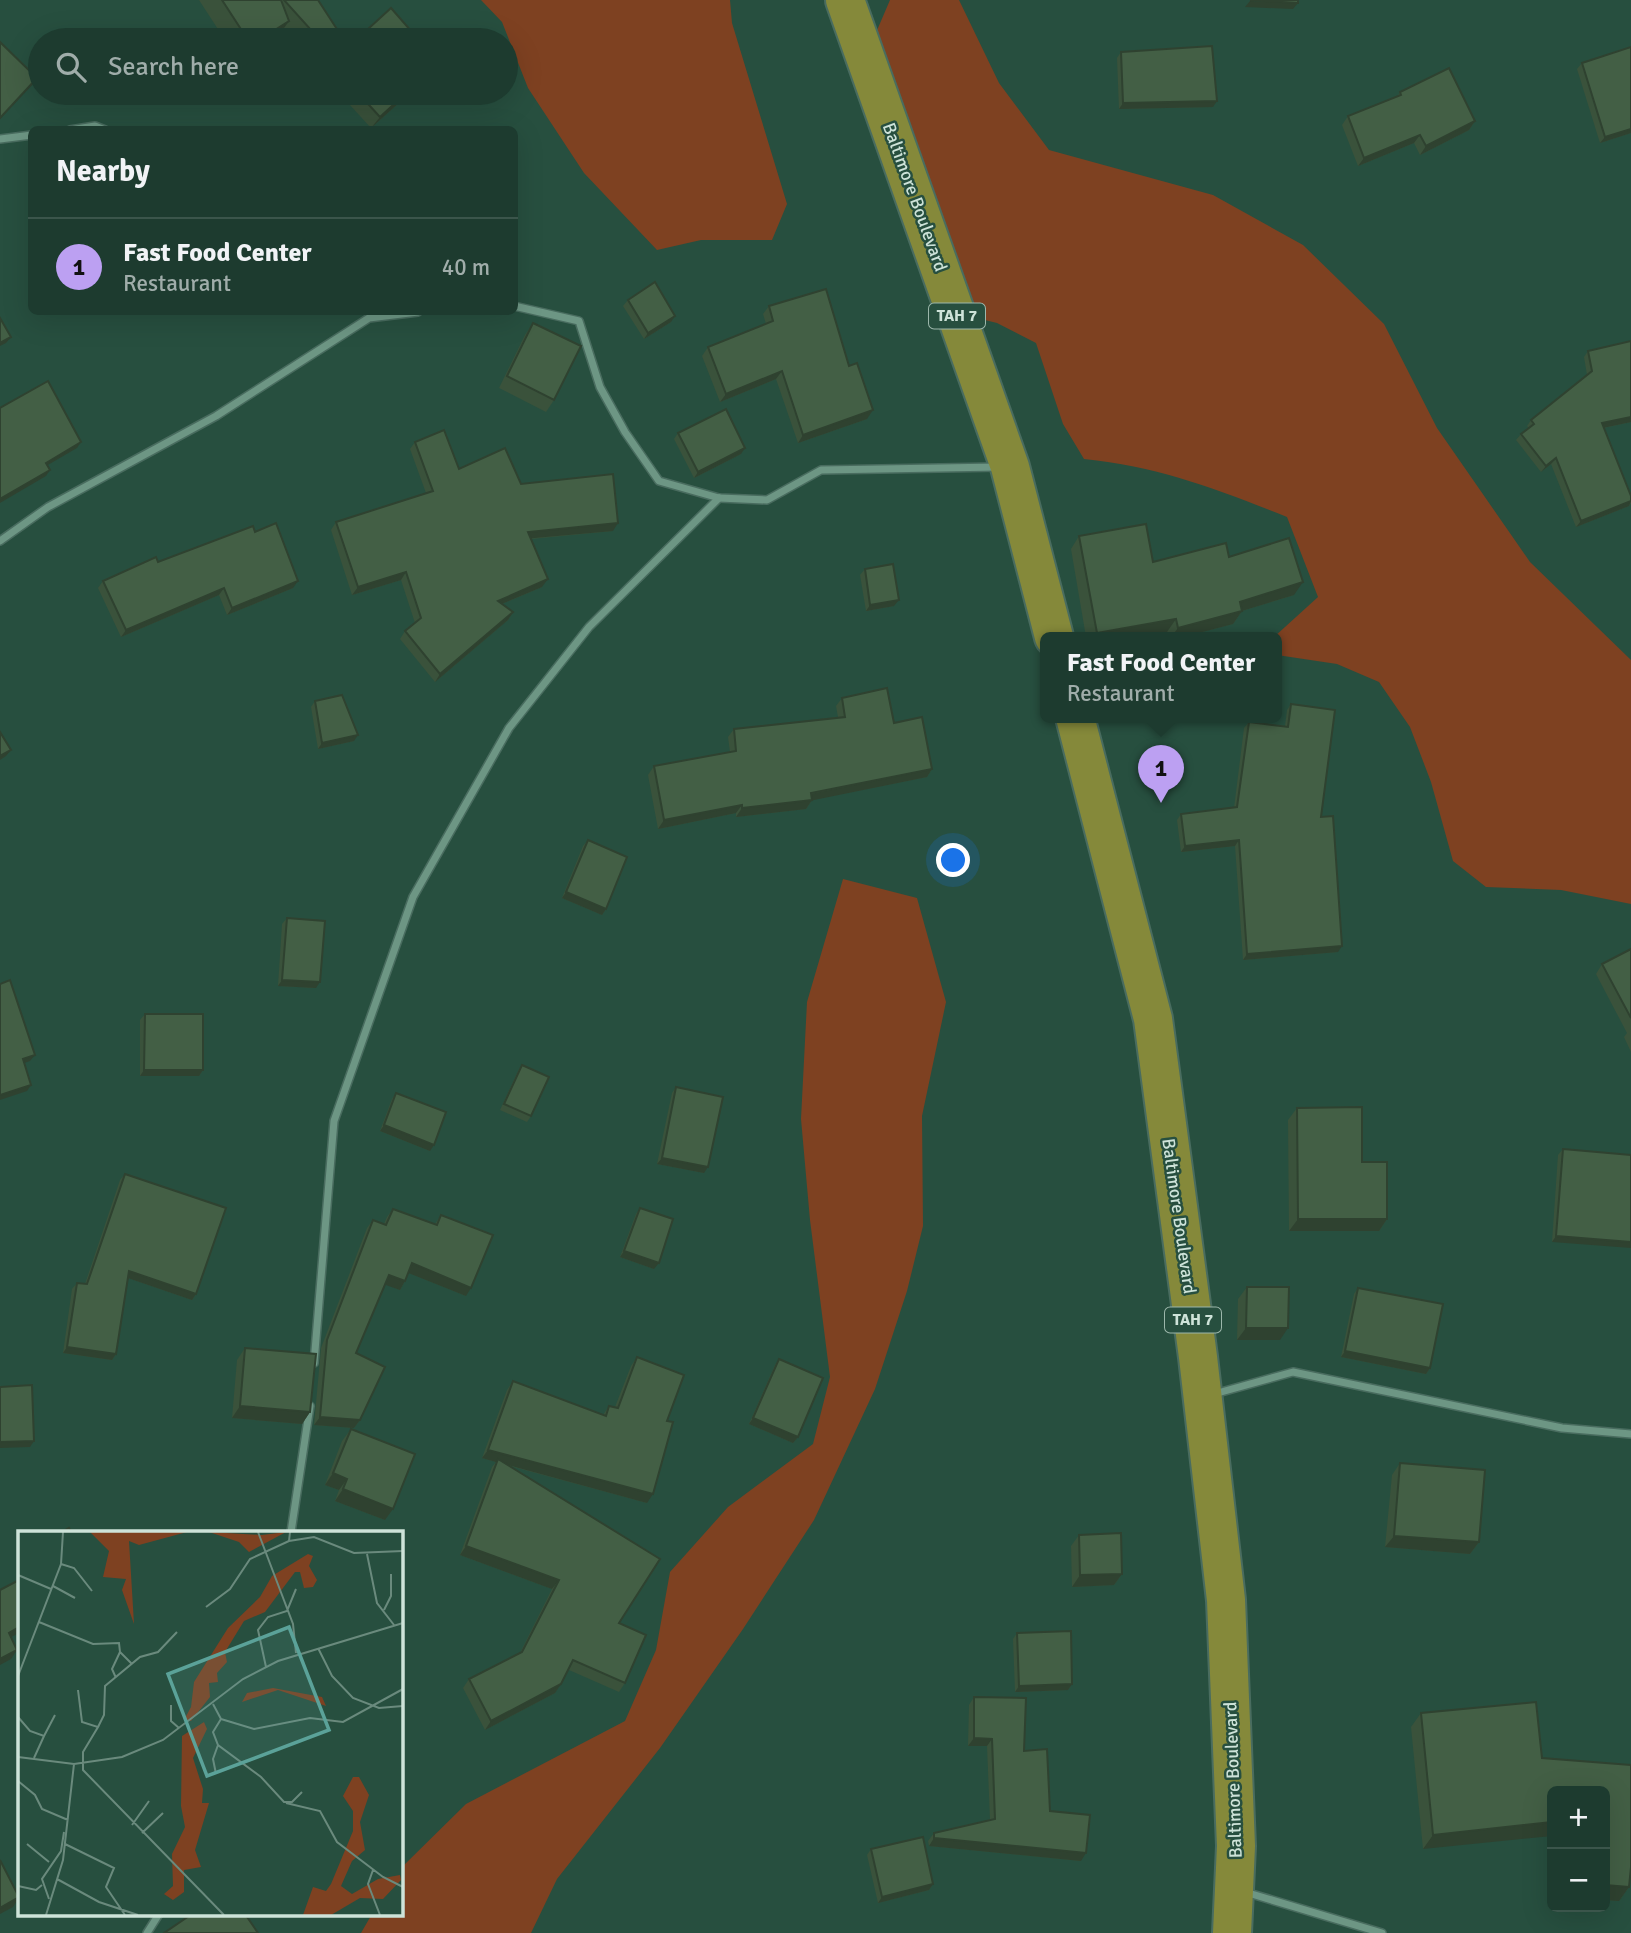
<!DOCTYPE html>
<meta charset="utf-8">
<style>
:root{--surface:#1d3b2f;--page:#254237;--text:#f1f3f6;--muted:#a0adaa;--line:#3b554b;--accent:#bca0f2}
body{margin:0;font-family:Signika,sans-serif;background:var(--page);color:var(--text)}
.controls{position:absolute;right:21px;bottom:21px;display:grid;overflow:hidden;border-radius:10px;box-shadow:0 7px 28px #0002}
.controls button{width:63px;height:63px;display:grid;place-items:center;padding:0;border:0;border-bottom:2px solid var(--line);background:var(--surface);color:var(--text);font:35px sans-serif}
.you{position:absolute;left:954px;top:861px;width:24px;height:24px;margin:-18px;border:5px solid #fff;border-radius:50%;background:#1a73e8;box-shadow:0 0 0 10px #1a73e833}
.badge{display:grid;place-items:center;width:46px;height:46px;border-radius:50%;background:var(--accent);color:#111;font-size:23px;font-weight:700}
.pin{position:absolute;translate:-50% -58px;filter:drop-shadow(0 2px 4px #0008)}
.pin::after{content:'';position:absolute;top:37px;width:24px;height:21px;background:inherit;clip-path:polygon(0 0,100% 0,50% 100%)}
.popup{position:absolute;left:1040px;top:632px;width:242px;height:91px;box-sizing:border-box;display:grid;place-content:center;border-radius:10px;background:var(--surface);filter:drop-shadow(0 2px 5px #0005);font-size:23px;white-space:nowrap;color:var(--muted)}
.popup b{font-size:26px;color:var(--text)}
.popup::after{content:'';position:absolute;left:50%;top:100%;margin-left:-14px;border:14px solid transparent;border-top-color:var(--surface)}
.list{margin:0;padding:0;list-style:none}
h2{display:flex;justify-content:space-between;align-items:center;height:91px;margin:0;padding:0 28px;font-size:30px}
h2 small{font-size:23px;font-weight:400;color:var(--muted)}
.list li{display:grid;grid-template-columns:46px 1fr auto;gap:21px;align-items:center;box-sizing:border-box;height:98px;padding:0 28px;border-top:2px solid var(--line)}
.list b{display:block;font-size:26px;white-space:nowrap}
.list p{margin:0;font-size:23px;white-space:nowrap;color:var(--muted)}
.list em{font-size:23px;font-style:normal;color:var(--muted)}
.icon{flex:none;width:38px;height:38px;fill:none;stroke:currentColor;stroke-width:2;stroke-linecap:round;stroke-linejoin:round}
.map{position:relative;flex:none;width:1631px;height:1933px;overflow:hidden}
.search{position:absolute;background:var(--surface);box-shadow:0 7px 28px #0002;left:28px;top:28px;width:490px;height:77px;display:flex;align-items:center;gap:18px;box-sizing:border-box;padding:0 24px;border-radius:38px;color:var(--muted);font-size:26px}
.panel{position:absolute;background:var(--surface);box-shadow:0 7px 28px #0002;left:28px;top:126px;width:490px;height:189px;border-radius:10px}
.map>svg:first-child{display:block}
</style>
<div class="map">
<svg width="1631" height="1933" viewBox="0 0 1631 1933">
<rect width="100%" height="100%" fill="#274f3f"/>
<g fill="#7e4121">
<polygon points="481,0 730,0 732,23 787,204 772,240 701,240 657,250 584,173 528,88 502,22"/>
<path d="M890 0H959L999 83 1049 150 1213 195 1303 245 1384 324 1437 428 1530 562 1631 660V904L1561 890 1486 887 1453 861 1431 782 1410 727 1379 682 1337 664 1277 655 1276 637H1274L1318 597 1287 517C1217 489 1160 467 1084 459L1063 424 1036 343 997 323 936 308 860 70Z"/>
<polygon points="843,879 917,898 946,1002 922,1116 923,1226 907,1291 875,1389 814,1520 743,1629 660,1748 557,1879 531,1933 361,1933 372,1914 401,1914 401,1868 466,1804 625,1721 656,1650 670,1572 728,1507 813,1444 830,1377 810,1220 801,1119 807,1002"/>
</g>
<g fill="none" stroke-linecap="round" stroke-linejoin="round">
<g stroke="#496c5f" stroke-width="10">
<g id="minor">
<polyline points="70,130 95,126 105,130"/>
<polyline points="0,139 32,135"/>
<polyline points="514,306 579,321 600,387 625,432 659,481 719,498 767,500 821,470 999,467"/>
<polyline points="0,541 48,507 216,416 369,318 418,312"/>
<polyline points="314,1363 334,1121 413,897 509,728 589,627 719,498"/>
<polyline points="1214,1394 1293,1372 1562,1428 1631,1434"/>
<polyline points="291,1532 310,1406"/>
<polyline points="1245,1892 1382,1933"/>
<polyline points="147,1933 159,1914"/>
</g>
</g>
<g stroke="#496c5f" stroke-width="42">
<g id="trunk">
<polyline points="845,0 1010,467 1054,637"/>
<polyline points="1075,717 1153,1019 1198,1357 1226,1600 1236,1846 1232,1933"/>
</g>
</g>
<use href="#minor" stroke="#6d9684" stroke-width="7"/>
<use href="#trunk" stroke="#85893a" stroke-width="38"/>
</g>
<g fill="#3a523b">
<polygon points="199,0 318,0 344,40 292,40 283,30 277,38 274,40 225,40"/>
<polygon points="1631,47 1631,133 1600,143 1577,69 1582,63"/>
<polygon points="1121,52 1213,107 1119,109 1117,58"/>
<polygon points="1400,92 1475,121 1469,130 1420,155 1414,143 1358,166 1342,125 1348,116 1397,97"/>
<polygon points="339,93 410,93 371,128"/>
<polygon points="628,300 671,322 644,339 623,306"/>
<polygon points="769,306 849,366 867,419 798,443 776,379 720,402 702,356 708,347 766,324 763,314"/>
<polygon points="533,323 554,400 546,412 499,388 525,335"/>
<polygon points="1631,341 1631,422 1604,428 1631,496 1631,503 1629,506 1576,527 1551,464 1541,472 1516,440 1521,434 1529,428 1527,426 1531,420 1587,375 1584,357 1588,351"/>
<polygon points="678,433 741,454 694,478 674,439"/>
<polygon points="415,442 459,469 521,484 613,531 531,539 542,587 502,604 513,612 508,620 435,682 400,639 405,631 415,623 401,580 352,595 331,530 336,522 426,493 410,449"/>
<polygon points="255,532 293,588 227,615 219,595 121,637 98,588 103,581 158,562"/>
<polygon points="1079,536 1153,562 1229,557 1294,595 1242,611 1233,624 1183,637 1168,637 1167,632 1140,637 1086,637 1071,549"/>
<polygon points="865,569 894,606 866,611 860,575"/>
<polygon points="842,698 894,723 932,769 927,777 812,800 806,809 736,817 736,813 658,829 648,775 654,766 730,752 728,737 734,729 838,717 836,706"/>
<polygon points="315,701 354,741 318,749 311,707"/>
<polygon points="1291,704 1321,817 1338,952 1243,960 1235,846 1181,852 1177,820 1181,814 1234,808 1244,728 1249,722 1285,726 1287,710"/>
<polygon points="588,840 606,909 602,915 562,898 583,846"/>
<polygon points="287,918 316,988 278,986 282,924"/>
<polygon points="1631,949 1631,1052 1624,1037 1627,1033 1596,974 1602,964"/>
<polygon points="145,1014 203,1070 199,1076 140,1076 140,1020"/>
<polygon points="522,1065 531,1116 527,1122 500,1110 518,1071"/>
<polygon points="676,1087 704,1173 657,1164 672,1093"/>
<polygon points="396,1093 430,1151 380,1131 392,1099"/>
<polygon points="1297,1108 1362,1162 1387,1219 1379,1231 1289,1231 1288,1120"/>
<polygon points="1563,1149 1631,1155 1552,1242 1558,1155"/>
<polygon points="125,1174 196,1294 192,1300 128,1278 116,1354 112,1360 63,1353 72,1289 77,1283 85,1284 120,1180"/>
<polygon points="640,1208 654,1269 620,1257 636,1214"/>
<polygon points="393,1209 435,1224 441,1215 466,1296 409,1273 405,1281 400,1290 385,1284 356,1353 360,1420 354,1428 314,1425 321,1348 367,1228 373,1220 384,1224 387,1217"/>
<polygon points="1247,1287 1280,1340 1237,1340 1238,1299"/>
<polygon points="1358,1288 1430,1368 1426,1374 1341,1357 1354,1294"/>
<polygon points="245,1348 310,1412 302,1424 232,1418 237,1360"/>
<polygon points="637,1357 667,1421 647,1503 510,1466 619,1623 625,1683 619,1692 569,1670 555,1693 485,1730 463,1688 469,1679 520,1653 552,1589 460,1555 492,1467 496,1462 482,1458 507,1390 513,1381 603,1415 609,1406 615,1407 631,1366"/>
<polygon points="779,1359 798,1437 793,1443 749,1424 775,1365"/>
<polygon points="351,1429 385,1520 335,1501 339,1490 325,1485 342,1441"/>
<polygon points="1400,1463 1479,1542 1470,1554 1385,1547 1392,1475"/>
<polygon points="1079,1535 1122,1574 1114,1585 1072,1587 1071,1546"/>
<polygon points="1017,1633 1072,1684 1068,1690 1015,1692 1013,1639"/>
<polygon points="974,1697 1024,1751 1050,1811 1081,1861 929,1846 928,1841 934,1833 990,1820 987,1746 968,1746 969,1705"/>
<polygon points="1421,1713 1542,1758 1631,1765 1629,1887 1619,1901 1605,1900 1605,1791 1423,1849 1411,1727"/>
<polygon points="871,1849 933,1884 929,1890 878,1903 867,1855"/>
</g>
<g fill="#2f4230">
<polygon points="1250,1 1298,3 1293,9 1245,7"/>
<polygon points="289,21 277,38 274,40 259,40"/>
<polygon points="37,78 33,84 0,119 0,118"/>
<polygon points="406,93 410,93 371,128 380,117"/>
<polygon points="1217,101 1213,107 1119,109 1123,103"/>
<polygon points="1475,121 1469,130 1420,155 1426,146"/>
<polygon points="1631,129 1631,133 1600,143 1605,137"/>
<polygon points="1420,135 1414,143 1358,166 1364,158"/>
<polygon points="675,316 671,322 644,339 648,333"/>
<polygon points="11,337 6,343 0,346 0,343"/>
<polygon points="782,371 776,379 720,402 726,394"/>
<polygon points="873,410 867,419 798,443 803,435"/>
<polygon points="1631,417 1631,422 1598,429 1602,423"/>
<polygon points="81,442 77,448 41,469 46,463"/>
<polygon points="745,448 741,454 694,478 698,472"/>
<polygon points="1556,458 1551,464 1541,472 1546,466"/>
<polygon points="50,470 46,476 0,503 0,499"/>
<polygon points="1631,501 1629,506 1576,527 1581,521"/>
<polygon points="618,523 613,531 523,539 528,532"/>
<polygon points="406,572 401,580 352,595 358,587"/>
<polygon points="548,579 542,587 492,608 498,601"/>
<polygon points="298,581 293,588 227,615 232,608"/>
<polygon points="1303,582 1294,595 1232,614 1242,611 1233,624 1183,637 1171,637 1178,628 1240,602"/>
<polygon points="224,588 219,595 121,637 126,630"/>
<polygon points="899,600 894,606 866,611 870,605"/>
<polygon points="513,612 508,620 435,682 440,674"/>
<polygon points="1176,619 1167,632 1140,637 1095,637 1097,633"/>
<polygon points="358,735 354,741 318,749 322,743"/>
<polygon points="11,750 6,756 0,760 0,756"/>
<polygon points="932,769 927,777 809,801 812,800 806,809 736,817 742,808"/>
<polygon points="742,805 736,813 658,829 664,820"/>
<polygon points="1239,840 1235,846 1181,852 1185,846"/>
<polygon points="566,892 606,909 602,915 562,898"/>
<polygon points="1342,946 1338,952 1243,960 1247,954"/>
<polygon points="282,980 320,982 316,988 278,986"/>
<polygon points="35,1055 30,1061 19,1065 23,1059"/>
<polygon points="144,1070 203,1070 199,1076 140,1076"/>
<polygon points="31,1085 27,1091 0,1100 0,1095"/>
<polygon points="384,1125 434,1145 430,1151 380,1131"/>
<polygon points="662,1158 708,1167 704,1173 657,1164"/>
<polygon points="1298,1219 1387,1219 1379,1231 1289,1231"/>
<polygon points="1556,1236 1631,1242 1631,1248 1552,1242"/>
<polygon points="624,1251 659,1263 654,1269 620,1257"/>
<polygon points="412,1263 471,1288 466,1296 406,1272"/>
<polygon points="129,1271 196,1294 192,1300 125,1277"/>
<polygon points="389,1275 405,1281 400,1290 383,1284"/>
<polygon points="1246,1328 1288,1328 1280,1340 1237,1340"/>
<polygon points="67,1347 116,1354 112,1360 63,1353"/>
<polygon points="1345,1351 1430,1368 1426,1374 1341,1357"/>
<polygon points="240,1406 310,1412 302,1424 232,1418"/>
<polygon points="320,1417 360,1420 354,1428 314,1425"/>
<polygon points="753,1418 798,1437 793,1443 749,1424"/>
<polygon points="34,1441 30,1447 0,1448 0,1442"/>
<polygon points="488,1450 653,1494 647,1503 497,1462 498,1459 496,1462 482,1458"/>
<polygon points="333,1473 347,1479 339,1490 325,1485"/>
<polygon points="343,1489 393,1509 385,1520 335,1501"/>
<polygon points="1394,1536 1479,1542 1470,1554 1385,1547"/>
<polygon points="466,1546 559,1580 552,1589 460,1555"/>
<polygon points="1122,1574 1114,1585 1072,1587 1080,1575"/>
<polygon points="19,1627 19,1633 2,1642 9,1633"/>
<polygon points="17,1650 11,1659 0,1665 0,1659"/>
<polygon points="561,1684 555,1693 485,1730 491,1721"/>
<polygon points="1072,1684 1068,1690 1015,1692 1019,1686"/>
<polygon points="974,1738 992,1739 987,1746 968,1746"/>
<polygon points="1552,1822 1552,1836 1423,1849 1433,1835"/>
<polygon points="934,1838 1086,1853 1081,1861 929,1846"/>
<polygon points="933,1884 929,1890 878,1903 882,1897"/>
<polygon points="1605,1885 1629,1887 1619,1901 1605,1900"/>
<polygon points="19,1898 13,1907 0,1914 0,1908"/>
</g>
<g fill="#435f45" stroke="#2f4230" stroke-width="2">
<polygon points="222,0 281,0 289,21 259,40 248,40"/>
<polygon points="284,0 318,0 344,40 320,40"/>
<polygon points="1250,0 1298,0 1298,3"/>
<polygon points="391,8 419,40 356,40"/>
<polygon points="0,42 37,78 0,118"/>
<polygon points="1212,46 1217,101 1123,103 1121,52"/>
<polygon points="1631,47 1631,129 1605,137 1582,63"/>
<polygon points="1449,68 1475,121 1426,146 1420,135 1364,158 1348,116 1401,95 1400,92"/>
<polygon points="358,93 406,93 380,117"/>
<polygon points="655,282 675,316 648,333 628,300"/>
<polygon points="826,289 849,366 857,363 873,410 803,435 782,371 726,394 708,347 773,321 769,306"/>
<polygon points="0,318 11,337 0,343"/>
<polygon points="533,323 581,346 554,400 507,376"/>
<polygon points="1631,341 1631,417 1602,423 1631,496 1631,501 1581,521 1556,458 1546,466 1521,434 1534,424 1531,420 1592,371 1588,351"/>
<polygon points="48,381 81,442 46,463 50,470 0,499 0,408"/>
<polygon points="726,409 745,448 698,472 678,433"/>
<polygon points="444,430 459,469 505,448 521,484 613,474 618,523 528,532 548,579 498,601 513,612 440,674 405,631 421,618 406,572 358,587 336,522 433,491 415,442"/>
<polygon points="276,523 298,581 232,608 224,588 126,630 103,581 156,557 158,562 253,526 255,532"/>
<polygon points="1146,524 1153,562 1226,543 1229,557 1289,538 1303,582 1240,602 1242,611 1178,628 1176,619 1097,633 1079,536"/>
<polygon points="893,564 899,600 870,605 865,569"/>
<polygon points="887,688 894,723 922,717 932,769 811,793 812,800 742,808 742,805 664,820 654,766 736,751 734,729 845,717 842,698"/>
<polygon points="342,695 358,735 322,743 315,701"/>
<polygon points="1291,704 1335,710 1321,817 1333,816 1342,946 1247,954 1239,840 1185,846 1181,814 1237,807 1249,722 1288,727"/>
<polygon points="0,732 11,750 0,756"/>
<polygon points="588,840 627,857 606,909 566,892"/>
<polygon points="287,918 325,921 320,982 282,980"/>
<polygon points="1631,949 1631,1018 1602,964"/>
<polygon points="10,980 35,1055 23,1059 31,1085 0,1095 0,984"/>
<polygon points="145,1014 203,1014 203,1070 144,1070"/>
<polygon points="522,1065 549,1077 531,1116 504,1104"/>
<polygon points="676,1087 723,1097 708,1167 662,1158"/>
<polygon points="396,1093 446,1112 434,1145 384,1125"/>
<polygon points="1362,1107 1362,1162 1387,1162 1387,1219 1298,1219 1297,1108"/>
<polygon points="1563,1149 1631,1155 1631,1242 1556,1236"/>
<polygon points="125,1174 226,1208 196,1294 129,1271 116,1354 67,1347 77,1283 87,1284"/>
<polygon points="640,1208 673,1219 659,1263 624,1251"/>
<polygon points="393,1209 437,1225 441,1215 493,1235 471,1288 412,1263 405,1281 389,1275 356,1353 385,1367 360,1420 320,1417 327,1340 373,1220 386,1225"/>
<polygon points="1247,1287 1289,1287 1288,1328 1246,1328"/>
<polygon points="1358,1288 1443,1304 1430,1368 1345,1351"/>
<polygon points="245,1348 316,1354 310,1412 240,1406"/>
<polygon points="637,1357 684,1375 667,1421 673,1422 653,1494 488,1450 513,1381 606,1416 609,1406 618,1408"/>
<polygon points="779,1359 823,1378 798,1437 753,1418"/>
<polygon points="32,1385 34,1441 0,1442 0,1387"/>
<polygon points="351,1429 415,1454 393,1509 343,1489 347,1479 333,1473"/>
<polygon points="498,1459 660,1559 619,1623 646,1635 625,1683 573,1660 561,1684 491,1721 469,1679 522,1652 559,1580 466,1546"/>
<polygon points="1400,1463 1485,1470 1479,1542 1394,1536"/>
<polygon points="69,1528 71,1532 62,1532"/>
<polygon points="1121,1533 1122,1574 1080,1575 1079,1535"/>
<polygon points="19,1580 19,1627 9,1633 17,1650 0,1659 0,1590"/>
<polygon points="1071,1631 1072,1684 1019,1686 1017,1633"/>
<polygon points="974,1697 1026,1698 1024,1751 1047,1749 1050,1811 1090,1815 1086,1853 934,1838 934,1833 995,1819 992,1739 974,1738"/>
<polygon points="1536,1702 1542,1758 1631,1765 1631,1867 1629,1887 1605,1885 1605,1791 1552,1791 1552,1822 1433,1835 1421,1713"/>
<polygon points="923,1837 933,1884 882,1897 871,1849"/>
<polygon points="0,1860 19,1897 0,1908"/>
<polygon points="192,1914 245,1914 258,1933 164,1933"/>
</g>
<g text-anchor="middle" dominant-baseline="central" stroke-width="5" stroke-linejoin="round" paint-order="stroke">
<g fill="#274f3f" stroke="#9cb7ab" stroke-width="2">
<rect x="929" y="303.5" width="56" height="25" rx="5"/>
<rect x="1165" y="1307.5" width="56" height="25" rx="5"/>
</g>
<g font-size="16" font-weight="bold" fill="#cee3d9">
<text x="957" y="316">TAH 7</text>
<text x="1193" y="1320">TAH 7</text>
</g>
<g font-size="18" fill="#cee3d9" stroke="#274f3f">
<text transform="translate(915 197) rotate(70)">Baltimore Boulevard</text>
<text transform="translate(1179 1216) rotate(82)">Baltimore Boulevard</text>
<text transform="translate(1233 1780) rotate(-92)">Baltimore Boulevard</text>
</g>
</g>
<g transform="translate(18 1531)">
<rect width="385" height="385" fill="#274f3f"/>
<path d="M72 1H169L121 14 111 10 116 93 104 59 108 48 85 46 91 20ZM191 1 244 4 268 1 231 21 221 11ZM290 23 295 25 291 35 299 49 295 56 286 57 282 41H277L247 81 226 90 207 121 209 131 199 142 200 151 191 152 192 166 173 190 166 189 173 176 176 151 210 97 242 66 254 45ZM255 157 304 166 308 175 260 159 224 171 229 162ZM186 191 189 198 175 227 185 258 184 272H191L177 319 183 336 166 339V361L155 369 146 363 155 355 154 323 167 296 163 275 164 205ZM335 246H341L351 264 342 291 347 319 334 330 323 355 334 363 360 348 382 344 383 349 365 368 342 367 313 384H285L295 356 308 360 313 353 335 300V280L325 265Z" fill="#7e4121"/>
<path fill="none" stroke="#6a8a7d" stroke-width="2" d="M240 1 275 93 278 122M271 10 296 6 336 22 385 20M349 23 359 72 376 94M43 33 56 37 74 60M0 44 33 58M35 55 57 67M188 76 212 58 232 28 271 10 272 1M366 79 373 65V43M21 91 75 113 101 112 102 121 114 133M300 117 314 145 335 167 361 177 385 175M248 136 240 99 250 86 269 80 278 58M0 145 43 33 45 1M98 147 94 138 102 121M60 159 64 191 80 196 65 221V239L206 384M195 173 203 188 195 201 200 214 243 246 266 271H274L284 261M153 174V190L161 197M0 186 12 200 26 205 37 184M203 188 236 198 292 187 325 191 385 158M80 196 86 184 87 155 122 126 140 121 159 101M0 226 56 233 104 226 145 209 225 148 260 130 385 92M16 227 26 205M198 243 195 228 200 214M0 250 17 264 24 278 50 289M268 272 302 280 319 311 365 346 385 356M114 294 131 270M124 302 145 282M9 313 31 331M47 313 96 337 88 356 107 384M355 339 350 353 362 384M39 348 81 371 120 384M0 355 18 359 24 354M31 368 24 348 43 320 46 301M28 384 45 329 56 233"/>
<path fill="#5ba299" fill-opacity="0.15" stroke="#5ba299" stroke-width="3.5" d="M271 96 311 199 189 245 150 143Z"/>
<rect width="385" height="385" fill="none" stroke="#cee3d9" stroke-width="3.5"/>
</g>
</svg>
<div class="controls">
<button>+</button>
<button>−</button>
</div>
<div class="you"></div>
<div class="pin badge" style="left:1161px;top:803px">1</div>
<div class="popup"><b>Fast Food Center</b>Restaurant</div>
<div class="search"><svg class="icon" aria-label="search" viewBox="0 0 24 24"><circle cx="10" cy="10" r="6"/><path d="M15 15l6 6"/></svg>Search here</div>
<section class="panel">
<h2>Nearby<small></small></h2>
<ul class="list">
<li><span class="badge">1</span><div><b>Fast Food Center</b><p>Restaurant</p></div><em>40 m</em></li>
</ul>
</section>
</div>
